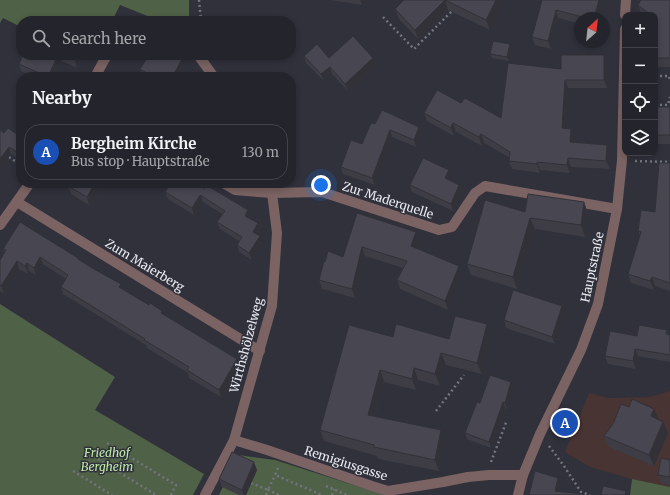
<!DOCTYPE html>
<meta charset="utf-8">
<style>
:root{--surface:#24252c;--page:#2c2d34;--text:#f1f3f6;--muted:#a3a5a9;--line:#414248;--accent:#f98fc9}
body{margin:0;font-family:Merriweather,serif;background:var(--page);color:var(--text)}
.controls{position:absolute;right:12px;top:12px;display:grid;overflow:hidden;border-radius:8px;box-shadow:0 2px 6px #0003}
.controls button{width:36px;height:36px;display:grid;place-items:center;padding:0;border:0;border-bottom:1px solid var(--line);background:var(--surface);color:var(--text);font:20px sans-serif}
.compass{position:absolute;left:574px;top:12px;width:36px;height:36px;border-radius:50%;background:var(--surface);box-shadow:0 2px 6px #0003;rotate:27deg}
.you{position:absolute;left:321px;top:185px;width:14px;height:14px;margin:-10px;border:3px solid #fff;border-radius:50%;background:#1a73e8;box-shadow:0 0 0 6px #1a73e833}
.badge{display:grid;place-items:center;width:26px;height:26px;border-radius:50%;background:var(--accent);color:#fff;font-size:13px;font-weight:700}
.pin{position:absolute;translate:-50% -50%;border:2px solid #fff;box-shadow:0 1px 4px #0006}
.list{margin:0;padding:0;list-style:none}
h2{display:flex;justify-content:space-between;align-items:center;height:52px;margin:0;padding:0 16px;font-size:17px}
h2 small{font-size:13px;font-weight:400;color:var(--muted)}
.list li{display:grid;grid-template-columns:26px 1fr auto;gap:12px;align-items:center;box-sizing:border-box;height:56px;margin:0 8px 8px;padding:0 8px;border:1px solid var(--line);border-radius:16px}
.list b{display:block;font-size:15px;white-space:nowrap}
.list p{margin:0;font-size:13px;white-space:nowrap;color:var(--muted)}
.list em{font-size:13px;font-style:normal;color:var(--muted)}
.icon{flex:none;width:22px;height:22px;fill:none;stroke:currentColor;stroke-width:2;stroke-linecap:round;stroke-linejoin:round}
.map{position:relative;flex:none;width:670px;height:495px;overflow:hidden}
.search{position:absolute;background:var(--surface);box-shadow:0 2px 6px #0003;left:16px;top:16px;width:280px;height:44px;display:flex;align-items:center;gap:10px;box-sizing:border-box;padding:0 14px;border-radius:16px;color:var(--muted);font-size:15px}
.panel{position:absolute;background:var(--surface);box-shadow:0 2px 6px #0003;left:16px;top:72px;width:280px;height:116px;border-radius:16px}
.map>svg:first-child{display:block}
</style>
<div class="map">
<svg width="670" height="495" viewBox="0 0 670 495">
<rect width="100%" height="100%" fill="#30313b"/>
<polygon fill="#483432" points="670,391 670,487 632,479 590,467 565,452 589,393 609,398 651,397"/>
<g fill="#4f6147">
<polygon points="0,0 189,0 189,21 160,21 120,5 112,21 21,21 21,27 3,18 0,23"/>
<polygon points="0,304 115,377 95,410 204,474 193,495 0,495"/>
<polygon points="238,455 275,460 385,495 219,495"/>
<polygon points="632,479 670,487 670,495 630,495"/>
</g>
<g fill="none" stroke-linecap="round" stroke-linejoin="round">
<g stroke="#73747d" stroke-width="2.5" stroke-dasharray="2 3" stroke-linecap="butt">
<polyline points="199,0 201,21"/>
<polyline points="383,17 414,49 453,10"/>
<polyline points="655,76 669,76 670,80"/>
<polyline points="655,105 668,105 670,97"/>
<polyline points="9,157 21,165"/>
<polyline points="635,161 670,162"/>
<polyline points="436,411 464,375"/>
<polyline points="107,443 176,485 171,495"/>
<polyline points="549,446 564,466 581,492 590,495"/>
<polyline points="98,459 156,495"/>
<polyline points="491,462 507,420"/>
<polyline points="278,468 275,475 322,495"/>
<polyline points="73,471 112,495"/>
<polyline points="251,483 268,490 275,475"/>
<polyline points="326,486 347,495"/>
<polyline points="266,495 268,490 279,495"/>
<polyline points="332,495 334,489"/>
</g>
<g stroke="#7a6362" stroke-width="10">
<polyline points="625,15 626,0"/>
<polyline points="198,55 214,77"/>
<polyline points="95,77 107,55"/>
<polyline points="223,183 235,190 246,191 272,193 322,192 439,230 452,227 475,193 485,186 617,209"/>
<polyline points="17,202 260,351"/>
<polyline points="0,225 30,183"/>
<polyline points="234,440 267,450 372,486 388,491 443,482 468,477 489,475 523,475"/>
<polyline points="205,495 234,440 272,306 277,233 272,193 268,183"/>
<polyline points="518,495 523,475 540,434 581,350 598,304 617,209 622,160 625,29"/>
</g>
</g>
<g fill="#3e3c45">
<polygon points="330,0 362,0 362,5"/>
<polygon points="404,0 504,0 490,30 448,10 418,39 399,19 395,9"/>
<polygon points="542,0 601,0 602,4 599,18 580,18 580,24 558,18 551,49 535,45 532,37"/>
<polygon points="670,0 670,67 655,67 655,15 643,15 641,13 638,5"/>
<polygon points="510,44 511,49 509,61 492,58 490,54"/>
<polygon points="23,55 83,55 77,68 62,61 54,77 34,77 21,71 19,64"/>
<polygon points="304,56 329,58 373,58 376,65 348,91 332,74 324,81 306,63"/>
<polygon points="607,64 607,88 568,88 566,128 571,129 574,137 574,142 607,145 610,153 610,169 571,167 570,173 540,170 540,173 512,169 509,161 510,158 484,143 482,146 456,132 454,136 427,121 424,113 461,103 501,118 561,69"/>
<polygon points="185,66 180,74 185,77 144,77 143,76 140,69"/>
<rect x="655" y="107" width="15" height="37"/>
<polygon points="375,124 419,127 422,134 416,147 392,137 375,185 343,174 341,167 362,144"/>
<polygon points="4,133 21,137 21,158 20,160 11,154 0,170"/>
<polygon points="670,163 670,291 655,286 654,290 631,283 628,274 640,236 638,231 655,212"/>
<polygon points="451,177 449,180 459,185 462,192 453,211 412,192 410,185"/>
<polygon points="70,183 102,183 89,205 71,194 68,186"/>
<polygon points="209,186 248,210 251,217 250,219 258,223 260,230 258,235 262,243 252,260 239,252 237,245 239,241 220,229 217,222 222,214 203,202 194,215 168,199 165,192"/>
<polygon points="584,202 588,214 585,237 535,229 517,289 471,275 467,264 525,212"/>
<polygon points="357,213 419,241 417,248 462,275 448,310 400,289 397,280 403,268 365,256 355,298 322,289 319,280 343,257"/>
<polygon points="3,249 79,259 92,268 121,284 123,290 164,315 240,367 221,397 189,378 188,373 147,348 146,345 63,294 61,287 66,279 43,264 36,275 29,271 28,274 19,269 4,293 0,291 0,260 4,253"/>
<polygon points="562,306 565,313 555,344 506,328 504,320"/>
<polygon points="667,330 668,334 670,335 670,362 638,356 636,369 608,364 605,356 637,336"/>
<polygon points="492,336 482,374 446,365 440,386 418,380 416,390 384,382 375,417 441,430 445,442 439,471 378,459 377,456 324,441 320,430 393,337 449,339"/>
<polygon points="514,389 507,409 506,409 491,448 467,439 465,433 480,403"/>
<polygon points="629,407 658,420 668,433 654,466 609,447 604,436"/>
<polygon points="670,460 670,485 661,483 658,475"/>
<polygon points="257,470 246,495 239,495 222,487 219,479"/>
</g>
<g fill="#323138">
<polygon points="360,0 362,0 362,5"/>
<polygon points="445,0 448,10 418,39 415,30"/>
<polygon points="496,0 504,0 490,30 486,20"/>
<polygon points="599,0 601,0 602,4 599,18 594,18"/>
<polygon points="556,10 558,18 551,49 548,41"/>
<polygon points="510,44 511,49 509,61 507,57"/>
<polygon points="58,55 60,55 62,61 54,77 48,77"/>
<polygon points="77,55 83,55 77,68 75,60"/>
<polygon points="604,55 607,64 607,88 604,80"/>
<polygon points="373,58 376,65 348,91 345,84"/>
<polygon points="182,59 185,66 178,77 175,72"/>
<polygon points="330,67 332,74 324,81 321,74"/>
<polygon points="565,80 568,88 566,136 562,128"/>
<polygon points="453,123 456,132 454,136 451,128"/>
<polygon points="419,127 422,134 416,147 414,140"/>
<polygon points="571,129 574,137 573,151 570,142"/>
<polygon points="390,130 392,137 375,185 372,178"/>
<polygon points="481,134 484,143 482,146 479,137"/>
<polygon points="607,145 610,153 610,169 606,161"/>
<polygon points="9,147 11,154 0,170 0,159"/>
<polygon points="21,147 21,158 20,160 17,152"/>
<polygon points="568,158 571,167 570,173 567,165"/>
<polygon points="537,162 540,170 540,173 537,164"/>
<polygon points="449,170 451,177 447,185 445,178"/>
<polygon points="0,181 2,187 0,190"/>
<polygon points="95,183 102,183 89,205 87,197"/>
<polygon points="459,185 462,192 453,211 451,204"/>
<polygon points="200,195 203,202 194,215 192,208"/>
<polygon points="584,202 588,214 585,237 581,225"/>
<polygon points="248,210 251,217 248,223 245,216"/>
<polygon points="530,218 535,229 517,289 513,277"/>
<polygon points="258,223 260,230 255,239 253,232"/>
<polygon points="416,232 419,241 415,255 411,246"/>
<polygon points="260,236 262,243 252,260 249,253"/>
<polygon points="362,247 365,256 355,298 352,289"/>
<polygon points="40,257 43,264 36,275 34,268"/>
<polygon points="17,261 19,269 4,293 1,286"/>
<polygon points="27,263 29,271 28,274 25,266"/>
<polygon points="459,266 462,275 448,310 445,301"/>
<polygon points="652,277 655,286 654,290 650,281"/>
<polygon points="121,284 124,291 119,287"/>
<polygon points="562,306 565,313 555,344 552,337"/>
<polygon points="487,324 492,336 482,374 477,363"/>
<polygon points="635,349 638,356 636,369 633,361"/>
<polygon points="441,353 446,365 440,386 435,374"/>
<polygon points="237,359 240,367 221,397 219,390"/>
<polygon points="414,368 418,380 416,390 412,379"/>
<polygon points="380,370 384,382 372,427 368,415"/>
<polygon points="511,382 514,389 507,409 505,403"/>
<polygon points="503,402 506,409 491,448 489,442"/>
<polygon points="654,409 659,420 651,416"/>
<polygon points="663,422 668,433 654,466 649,455"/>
<polygon points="441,430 445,442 439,471 435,460"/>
<polygon points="254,462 257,470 246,495 244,495 242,490"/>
<polygon points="558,478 561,485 559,495 555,491"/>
</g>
<g fill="#484650" stroke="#323138">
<polygon points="404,0 445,0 415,30 395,9"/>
<polygon points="445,0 496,0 486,20"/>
<polygon points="542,0 599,0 594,18 586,18 556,10 548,41 532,37"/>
<polygon points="641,0 670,0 670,58 655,58 655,15 647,15 647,12 638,5"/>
<polygon points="353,36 373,58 345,84 330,67 321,74 304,56 317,44 329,58"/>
<polygon points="493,41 510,44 507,57 490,54"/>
<polygon points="23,55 58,55 48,77 19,64"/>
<polygon points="63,55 77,55 75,60"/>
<polygon points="149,55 176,55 182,59 175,72 185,77 153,77 140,69"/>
<polygon points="561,55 604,55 604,80 565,80 562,128 571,129 570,142 607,145 606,161 568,158 567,165 537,162 537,164 509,161 510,152 481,134 479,137 453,123 451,128 424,113 437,90 461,103 465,98 501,118 508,63 561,69"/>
<rect x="655" y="107" width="15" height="28"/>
<polygon points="382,110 419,127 414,140 390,130 372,178 341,167 351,140 362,144 371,123 375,124"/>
<polygon points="8,128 21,137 21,147 17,152 9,147 0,159 0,130 4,133"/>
<polygon points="423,158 449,170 445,178 459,185 451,204 410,185"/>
<polygon points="659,163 670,163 670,283 652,277 650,281 628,274 641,232 638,231 641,210 655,212"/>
<polygon points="70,183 95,183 87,197 68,186"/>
<polygon points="171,183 207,183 204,189 206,185 248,210 245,216 258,223 253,232 260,236 249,253 237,245 242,237 217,222 225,211 200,195 192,208 165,192"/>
<polygon points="528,194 584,202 581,225 530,218 513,277 467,264 485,200 525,212"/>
<polygon points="357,213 416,232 411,246 459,266 445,301 397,280 407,261 362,247 352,289 319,280 324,261 325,262 328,251 343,257"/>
<polygon points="20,222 78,258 78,259 92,268 121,284 119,287 149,305 150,303 162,311 161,313 237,359 219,390 187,370 189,367 144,340 145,339 61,287 68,275 40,257 34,268 27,263 25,266 17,261 1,286 0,285 0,260 6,250 3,249"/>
<polygon points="513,290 562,306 552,337 504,320"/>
<polygon points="455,316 487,324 477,363 441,353 435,374 414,368 412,379 380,370 368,415 441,430 435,460 374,447 374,445 320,430 349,325 393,337 396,324 449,339"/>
<polygon points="639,325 667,330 666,334 670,335 670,355 635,349 633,361 605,356 610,331 637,336"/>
<polygon points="490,375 511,382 505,403 503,402 489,442 465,433 477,402 480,403"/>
<polygon points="632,399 654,409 651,416 663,422 649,455 604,436 613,424 621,404 629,407"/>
<polygon points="232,452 254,462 242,490 219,479"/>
<polygon points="661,458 670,460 670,477 658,475"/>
<polygon points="535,471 558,478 555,491 582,494 582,495 529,495"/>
<polygon points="603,486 626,491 625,495 601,495"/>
</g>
<g text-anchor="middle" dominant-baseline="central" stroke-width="3" stroke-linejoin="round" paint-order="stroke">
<g font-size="12" fill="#e9eaf1" stroke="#30313b">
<text transform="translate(388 200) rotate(18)">Zur Maderquelle</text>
<text transform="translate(145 265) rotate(31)">Zum Maierberg</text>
<text transform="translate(592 267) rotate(-78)">Hauptstraße</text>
<text transform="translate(246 345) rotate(-75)">Wirthshölzelweg</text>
<text transform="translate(346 463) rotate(18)">Remigiusgasse</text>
</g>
<g font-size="12" font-style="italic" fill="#bfebaa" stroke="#30313b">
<text x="107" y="452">Friedhof<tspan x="107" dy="14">Bergheim</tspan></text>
</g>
</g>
</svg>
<div class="controls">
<button>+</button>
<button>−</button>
<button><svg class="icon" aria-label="locate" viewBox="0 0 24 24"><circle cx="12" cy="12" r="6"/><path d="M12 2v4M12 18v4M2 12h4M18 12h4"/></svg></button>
<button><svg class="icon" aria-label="layers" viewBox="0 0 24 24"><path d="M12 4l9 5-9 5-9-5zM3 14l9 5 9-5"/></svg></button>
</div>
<svg class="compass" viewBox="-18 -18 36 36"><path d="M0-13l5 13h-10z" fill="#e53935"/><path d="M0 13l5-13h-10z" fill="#a3a5a9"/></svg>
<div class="you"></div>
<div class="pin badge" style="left:565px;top:423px;background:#1a4fb4">A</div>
<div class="search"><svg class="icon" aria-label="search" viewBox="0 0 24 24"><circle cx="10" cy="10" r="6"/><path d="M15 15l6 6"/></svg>Search here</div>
<section class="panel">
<h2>Nearby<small></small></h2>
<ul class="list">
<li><span class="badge" style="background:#1a4fb4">A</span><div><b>Bergheim Kirche</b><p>Bus stop · Hauptstraße</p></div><em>130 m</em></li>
</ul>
</section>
</div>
